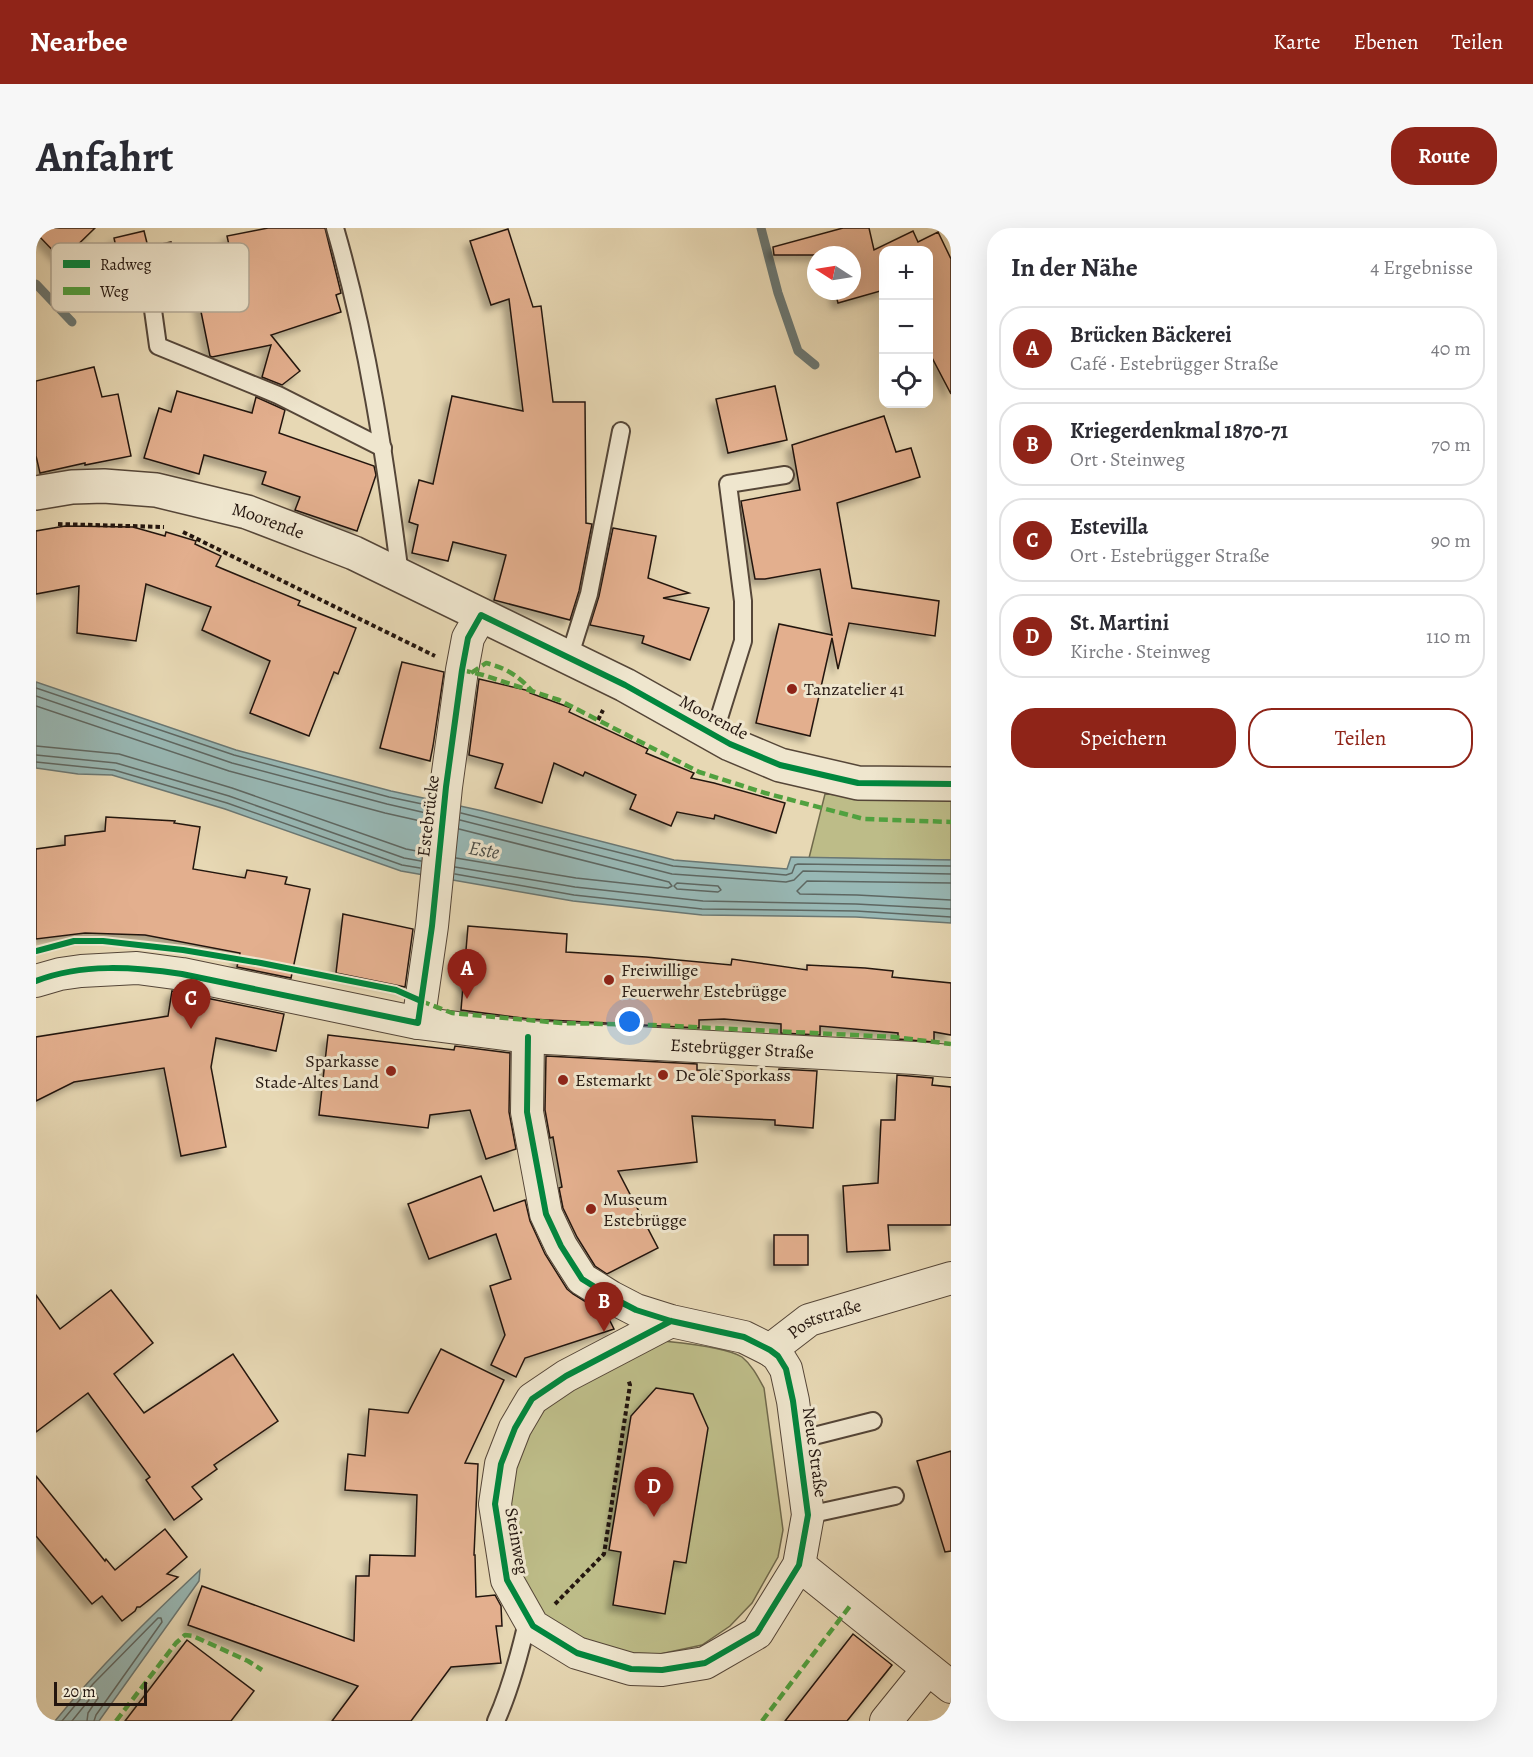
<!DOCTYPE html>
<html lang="de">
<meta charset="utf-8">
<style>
:root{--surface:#fff;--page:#f7f7f7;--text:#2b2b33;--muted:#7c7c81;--line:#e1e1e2;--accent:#8f2418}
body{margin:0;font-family:Alegreya,serif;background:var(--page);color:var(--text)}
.controls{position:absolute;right:18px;top:18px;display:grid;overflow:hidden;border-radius:12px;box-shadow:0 6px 24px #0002}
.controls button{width:54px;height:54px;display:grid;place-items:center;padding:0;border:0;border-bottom:2px solid var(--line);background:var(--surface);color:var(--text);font:30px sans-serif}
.compass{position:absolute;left:771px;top:18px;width:54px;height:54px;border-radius:50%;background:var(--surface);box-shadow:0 6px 24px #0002;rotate:282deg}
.scale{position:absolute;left:18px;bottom:15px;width:93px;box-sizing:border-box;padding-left:6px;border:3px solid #24160f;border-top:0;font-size:16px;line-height:21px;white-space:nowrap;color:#24160f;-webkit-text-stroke:4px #efe6ce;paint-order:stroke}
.you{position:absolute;left:594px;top:794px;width:21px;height:21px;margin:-15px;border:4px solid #fff;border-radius:50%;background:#1a73e8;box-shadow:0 0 0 9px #1a73e833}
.badge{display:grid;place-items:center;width:39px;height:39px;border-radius:50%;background:var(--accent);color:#fff;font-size:20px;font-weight:700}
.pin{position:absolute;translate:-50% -50px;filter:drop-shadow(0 2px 3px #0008)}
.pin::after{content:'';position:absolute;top:32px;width:21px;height:18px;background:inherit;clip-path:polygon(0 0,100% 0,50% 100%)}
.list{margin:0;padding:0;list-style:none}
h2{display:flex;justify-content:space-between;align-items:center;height:78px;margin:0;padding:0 24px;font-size:26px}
h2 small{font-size:20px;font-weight:400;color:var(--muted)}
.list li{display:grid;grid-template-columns:39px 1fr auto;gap:18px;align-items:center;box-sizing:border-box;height:84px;margin:0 12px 12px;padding:0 12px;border:2px solid var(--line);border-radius:24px}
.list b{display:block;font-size:22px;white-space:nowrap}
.list p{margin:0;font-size:20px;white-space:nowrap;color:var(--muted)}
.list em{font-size:20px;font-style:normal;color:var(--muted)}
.actions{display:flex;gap:12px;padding:18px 24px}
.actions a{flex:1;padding:14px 0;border:2px solid var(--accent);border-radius:24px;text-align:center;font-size:21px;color:var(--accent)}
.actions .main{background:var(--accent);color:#fff}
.icon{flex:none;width:33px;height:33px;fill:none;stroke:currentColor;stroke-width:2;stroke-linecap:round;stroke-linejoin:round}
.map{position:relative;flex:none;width:915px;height:1493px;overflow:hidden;border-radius:24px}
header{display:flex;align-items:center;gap:36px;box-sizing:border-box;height:84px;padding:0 30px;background:var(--accent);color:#fff}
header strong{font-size:28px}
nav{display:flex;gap:33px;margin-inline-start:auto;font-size:21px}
.intro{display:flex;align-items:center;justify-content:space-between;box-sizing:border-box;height:144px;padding:0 36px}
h1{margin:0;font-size:42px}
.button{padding:15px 27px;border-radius:24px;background:var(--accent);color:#fff;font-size:21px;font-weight:700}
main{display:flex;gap:36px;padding:0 36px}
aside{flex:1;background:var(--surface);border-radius:24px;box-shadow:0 6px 24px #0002}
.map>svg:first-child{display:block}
</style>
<header>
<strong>Nearbee</strong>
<nav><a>Karte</a><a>Ebenen</a><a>Teilen</a></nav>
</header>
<div class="intro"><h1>Anfahrt</h1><a class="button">Route</a></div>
<main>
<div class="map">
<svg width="915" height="1493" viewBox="0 0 915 1493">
<defs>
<filter id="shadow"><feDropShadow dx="-5.5" dy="5.5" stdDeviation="3" flood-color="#0004"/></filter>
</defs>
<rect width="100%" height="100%" fill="#e7d8b4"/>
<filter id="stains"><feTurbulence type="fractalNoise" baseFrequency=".00333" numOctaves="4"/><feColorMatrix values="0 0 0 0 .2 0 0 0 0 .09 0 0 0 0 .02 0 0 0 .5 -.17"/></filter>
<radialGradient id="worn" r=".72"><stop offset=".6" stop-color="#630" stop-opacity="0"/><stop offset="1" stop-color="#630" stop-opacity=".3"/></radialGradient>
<g fill="#bdbc88" stroke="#70694c" stroke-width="1.5">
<polygon points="789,566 915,573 915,632 773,630"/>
<path d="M628 1113C647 1115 691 1119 706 1129 716 1137 722 1149 728 1160L747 1302 742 1329 716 1375 694 1398 666 1417 624 1426 590 1425 561 1416 525 1401 507 1389 484 1357 469 1264 491 1201 521 1168Z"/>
</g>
<g fill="#98b8b5" stroke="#6a7773" stroke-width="1.5">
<polygon points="0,454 200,522 355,563 447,583 638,632 751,641 755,629 915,632 915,695 820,689 666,687 537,673 365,643 189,581 76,547 42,546 0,540"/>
<path d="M164 1342 163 1353 63 1493H19C63 1439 113 1390 164 1342Z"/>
</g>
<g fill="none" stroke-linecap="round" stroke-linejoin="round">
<g stroke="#5e6762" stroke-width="1.5">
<polyline points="0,460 198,527 353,569 391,577"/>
<polyline points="0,468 196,535 351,576 390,585"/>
<polyline points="0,478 193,543 349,585 389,594"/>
<polyline points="0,518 83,526 196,560 370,621 386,624"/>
<polyline points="0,527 80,535 193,568 368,630 385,633"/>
<polyline points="0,534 78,542 191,575 366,637 384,640"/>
<polyline points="425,585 637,638 750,647 756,645 759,637 762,636 915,638"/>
<polyline points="424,592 636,646 750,654 758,652 767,643 915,646"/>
<polyline points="420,630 540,650 632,660 636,658 633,654 423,601"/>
<polyline points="419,639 539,659 667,673 820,676 915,681"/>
<polyline points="419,646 538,667 666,681 820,683 915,689"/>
<polygon points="641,655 682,658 685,662 682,664 641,661 638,658"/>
<polyline points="915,655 771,653 761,663 764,666 821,667 915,672"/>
<polyline points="26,1493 57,1456 122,1390 125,1390 126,1394 60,1487 58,1493"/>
<polyline points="36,1493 57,1467 60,1466 62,1470 52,1485 51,1493"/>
</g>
<g stroke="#6a7773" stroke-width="9">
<polyline points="725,0 742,65 762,123 779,137"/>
<polyline points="0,56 36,94"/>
</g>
</g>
<g fill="#e3af8e" stroke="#24160f" stroke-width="1.5" filter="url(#shadow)">
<polygon points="0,0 59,0 26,32 0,5"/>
<polygon points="232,0 289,0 305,65 300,67 305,84 235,107 264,143 246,157 226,149 235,117 176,129 174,128 160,59 92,74 78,10 108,3 112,19 135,14 138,28 193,17 191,8"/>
<polygon points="807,0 833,0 838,22 877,3 882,14 902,4 915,31 915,166 892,122 892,22 848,22 848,62 802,75 799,63 816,63 816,27 738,27 737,19"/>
<polygon points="472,1 497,79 505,78 517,174 549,174 550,295 556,296 543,363 534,392 458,372 470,327 417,314 412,333 376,325 382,297 373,294 383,252 397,256 416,168 487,183 473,71 455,77 434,13"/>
<polygon points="58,139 66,169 82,166 95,228 49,237 49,235 4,245 0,228 0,153"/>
<polygon points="739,158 751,212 692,225 680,171"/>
<polygon points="141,163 216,185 220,169 249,182 243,205 338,238 340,247 321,303 259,282 264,269 226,256 230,244 168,227 163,246 108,230 123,180 135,184"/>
<polygon points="848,188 860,224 875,220 884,249 801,275 816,360 903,373 899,408 813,395 802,441 796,410 774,508 720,495 743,396 796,407 784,341 729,351 719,351 705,273 764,262 756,217"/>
<polygon points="29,298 97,299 129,308 130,304 160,313 159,316 185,328 180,338 264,373 262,377 320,400 302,446 298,444 273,508 214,485 234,433 166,402 175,379 110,356 100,413 41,405 43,358 0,366 0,303"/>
<polygon points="577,300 620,308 612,350 653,365 627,370 673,380 654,432 606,415 608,408 554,397 563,368"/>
<polygon points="366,434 408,444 397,518 394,533 344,520"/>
<polygon points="443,451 494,463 494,465 535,480 533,484 612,521 610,525 658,545 655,550 678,555 749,575 740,605 679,587 678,591 641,584 635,598 594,581 600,567 549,544 547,548 518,535 506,575 459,560 467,536 433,527"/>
<polygon points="70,589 139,593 138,595 164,599 157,641 209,650 211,642 251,649 249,656 274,661 255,750 201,739 204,725 109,707 49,705 0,711 0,621 29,617 29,608 69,603"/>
<polygon points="307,686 377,701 369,759 300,745"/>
<polygon points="432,698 531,706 530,724 610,729 695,737 696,731 771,742 771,737 829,740 857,743 856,749 915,755 915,807 898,804 898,814 862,811 862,805 784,798 784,807 745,805 745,796 688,791 663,792 663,800 494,791 425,782"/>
<polygon points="136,763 248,786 240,823 180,810 175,839 190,919 145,928 128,840 38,854 0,873 0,809 132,788"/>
<polygon points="292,807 418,822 419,818 474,825 473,884 480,921 450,931 434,882 394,887 392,900 283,887"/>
<polygon points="510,828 661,836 661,842 742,845 743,841 781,843 777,900 739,897 739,892 656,888 661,934 582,943 622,1020 571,1046 559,1038 541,1009 527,980 523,960 526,959 517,909 514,910 509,882"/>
<polygon points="861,847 897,850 896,857 915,859 915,997 852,997 854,1022 811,1024 807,958 842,955 845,892 859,892"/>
<polygon points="445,948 458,983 489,972 494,993 509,1026 531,1061 537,1066 571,1087 578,1101 489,1130 480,1149 455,1137 469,1107 454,1058 475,1051 460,1006 393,1031 372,976"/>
<rect x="738" y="1007" width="34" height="30"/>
<polygon points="75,1062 117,1115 78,1146 108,1185 197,1126 242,1193 178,1237 181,1241 156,1259 166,1271 138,1292 110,1252 114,1249 52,1165 0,1204 0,1067 24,1101"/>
<polygon points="405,1121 468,1152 429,1235 442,1236 438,1327 439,1327 440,1369 459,1367 465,1378 466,1398 460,1398 465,1435 415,1439 375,1493 296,1493 322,1458 152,1397 166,1358 318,1413 320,1348 333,1348 334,1327 379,1328 381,1267 309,1262 312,1226 329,1228 333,1181 372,1185"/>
<polygon points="620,1160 657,1166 672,1200 650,1335 638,1333 629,1386 577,1377 585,1324 573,1322 595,1188"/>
<polygon points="915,1223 915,1323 909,1324 881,1233"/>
<polygon points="0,1248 69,1333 70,1331 79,1342 129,1301 151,1329 131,1346 142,1349 104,1379 101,1379 99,1383 86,1393 66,1368 56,1376 0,1308"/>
<polygon points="817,1406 856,1437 811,1493 749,1493"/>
<polygon points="151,1412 218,1463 195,1493 89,1493"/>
</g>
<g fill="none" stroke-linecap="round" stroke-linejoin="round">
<g stroke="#554638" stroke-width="20">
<g id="service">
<path d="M299 0C332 113 349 230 364 347"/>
<polyline points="117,82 122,118 242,167 347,220"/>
<polyline points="533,430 553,366 585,203"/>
<polyline points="678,506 707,413 707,373 692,256 749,247"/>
<polyline points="762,1212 837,1193"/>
<polyline points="772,1287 859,1268"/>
<path d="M460 1493C475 1460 484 1425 492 1390"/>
</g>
</g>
<g stroke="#554638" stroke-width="34">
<g id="minor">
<path id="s1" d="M0 753 24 746 45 743 101 740 146 746 382 795 492 809 879 830 915 833"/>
<polyline points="382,795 396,698 410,559 426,442 432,410 445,387"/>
<polyline points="492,809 491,884 510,986 525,1018 546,1051 575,1069 600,1082 635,1093 708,1109 734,1122 742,1128 750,1141 757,1173 772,1287 763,1337 721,1405 669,1435 626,1442 595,1441 541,1425 497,1398 471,1352 459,1276 465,1236 479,1200 496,1171 530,1148 635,1093"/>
<path id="s2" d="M734 1122 773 1092 915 1050"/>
<polyline points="763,1337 915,1459"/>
<polyline points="850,1493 892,1441"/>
</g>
</g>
<g stroke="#554638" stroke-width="36">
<g id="tertiary">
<path id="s3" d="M0 265 36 259 68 258 120 262 211 284 318 325 589 457 694 516 744 537 822 555 915 556"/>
</g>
</g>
<g stroke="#24160f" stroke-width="4" stroke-dasharray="4.5 3" stroke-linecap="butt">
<polyline points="22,296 128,299"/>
<polyline points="147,304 399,428"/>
<polyline points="562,492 567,482"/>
<polyline points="519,1376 568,1326 594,1157 592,1151"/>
</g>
<use href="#service" stroke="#efe6ce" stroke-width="16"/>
<use href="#minor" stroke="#efe6ce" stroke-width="32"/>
<use href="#tertiary" stroke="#efe6ce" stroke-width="33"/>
<g stroke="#50a13f" stroke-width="4.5" stroke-dasharray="9 4.5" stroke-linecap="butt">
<polyline points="426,442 447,447 523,472 663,544 729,565 828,591 915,594"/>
<path d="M435 445 450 435C470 440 483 448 496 463"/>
<polyline points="385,773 416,785 459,789 525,795 617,797 858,809 915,816"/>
<polyline points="80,1493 140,1415 149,1407 157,1408 212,1433 226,1442"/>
<polyline points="726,1493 814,1378"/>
</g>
<g stroke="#efe6ce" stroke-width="10">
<g id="cycleway">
<polyline points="0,723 38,713 67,713 147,722 225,735 360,762 385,773"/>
<path d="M0 753C46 735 98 739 146 746L382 795 396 698 410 559 426 442 432 410 445 387 589 457 694 516 744 537 822 555 915 556"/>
<polyline points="492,809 491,884 510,986 525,1018 546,1051 575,1069 600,1082 635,1093 708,1109 734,1122 742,1128 750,1141 757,1173 772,1287 763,1337 721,1405 669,1435 626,1442 595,1441 541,1425 497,1398 471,1352 459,1276 465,1236 479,1200 496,1171 530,1148 635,1093"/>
</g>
</g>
<use href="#cycleway" stroke="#00873e" stroke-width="6"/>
</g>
<g fill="#8f2418" stroke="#efe6ce" stroke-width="2">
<circle cx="756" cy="461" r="6"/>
<circle cx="573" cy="752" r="6"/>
<circle cx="355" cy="843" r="6"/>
<circle cx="627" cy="847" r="6"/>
<circle cx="527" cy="852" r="6"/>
<circle cx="555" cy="981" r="6"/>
</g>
<g text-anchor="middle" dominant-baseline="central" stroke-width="6" stroke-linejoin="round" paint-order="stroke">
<g font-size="18" fill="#24160f" stroke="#efe6ce">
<text stroke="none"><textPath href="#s3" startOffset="237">Moorende</textPath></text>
<text transform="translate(678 489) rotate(28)">Moorende</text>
<text transform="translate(392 588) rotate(-83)">Estebrücke</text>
<text stroke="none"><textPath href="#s1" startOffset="714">Estebrügger Straße</textPath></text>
<text stroke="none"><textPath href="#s2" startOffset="64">Poststraße</textPath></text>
<text transform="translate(779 1224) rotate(82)">Neue Straße</text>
<text transform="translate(481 1313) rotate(80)">Steinweg</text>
</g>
<g font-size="18" fill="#24160f" stroke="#efe6ce" text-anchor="start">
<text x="768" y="461">Tanzatelier 41</text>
<text x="585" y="742">Freiwillige<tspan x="585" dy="21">Feuerwehr Estebrügge</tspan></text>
<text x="343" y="833" text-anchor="end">Sparkasse<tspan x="343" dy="21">Stade-Altes Land</tspan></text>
<text x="639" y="847">De ole Sporkass</text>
<text x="539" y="852">Estemarkt</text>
<text x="567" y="971">Museum<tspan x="567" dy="21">Estebrügge</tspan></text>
</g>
<g font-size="20" font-style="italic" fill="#4d4f49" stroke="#efe6ce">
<text transform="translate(448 622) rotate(10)">Este</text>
</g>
</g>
<rect x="15" y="15" width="198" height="69" rx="9" fill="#efe6ce" stroke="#b2a895" stroke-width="1.5"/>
<rect x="27" y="32" width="27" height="8" fill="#00873e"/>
<rect x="27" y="59" width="27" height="8" fill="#50a13f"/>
<g font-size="16" fill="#24160f">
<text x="64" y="42">Radweg</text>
<text x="64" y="69">Weg</text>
</g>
<rect width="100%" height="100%" filter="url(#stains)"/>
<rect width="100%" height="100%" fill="url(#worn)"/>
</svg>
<div class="controls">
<button>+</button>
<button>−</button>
<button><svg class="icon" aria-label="locate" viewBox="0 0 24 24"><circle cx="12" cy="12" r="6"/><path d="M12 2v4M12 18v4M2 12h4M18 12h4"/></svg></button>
</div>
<svg class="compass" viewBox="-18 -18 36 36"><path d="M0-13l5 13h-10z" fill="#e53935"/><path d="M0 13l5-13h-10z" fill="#7c7c81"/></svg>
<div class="scale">20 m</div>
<div class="you"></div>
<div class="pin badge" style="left:431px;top:771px">A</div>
<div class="pin badge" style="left:568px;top:1104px">B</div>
<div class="pin badge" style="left:155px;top:801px">C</div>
<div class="pin badge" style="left:618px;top:1289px">D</div>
</div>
<aside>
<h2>In der Nähe<small>4 Ergebnisse</small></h2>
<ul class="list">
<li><span class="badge">A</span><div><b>Brücken Bäckerei</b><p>Café · Estebrügger Straße</p></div><em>40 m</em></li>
<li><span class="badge">B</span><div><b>Kriegerdenkmal 1870-71</b><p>Ort · Steinweg</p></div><em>70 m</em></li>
<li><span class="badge">C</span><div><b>Estevilla</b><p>Ort · Estebrügger Straße</p></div><em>90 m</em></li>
<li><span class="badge">D</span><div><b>St. Martini</b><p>Kirche · Steinweg</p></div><em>110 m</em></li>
</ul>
<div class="actions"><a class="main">Speichern</a><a>Teilen</a></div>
</aside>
</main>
